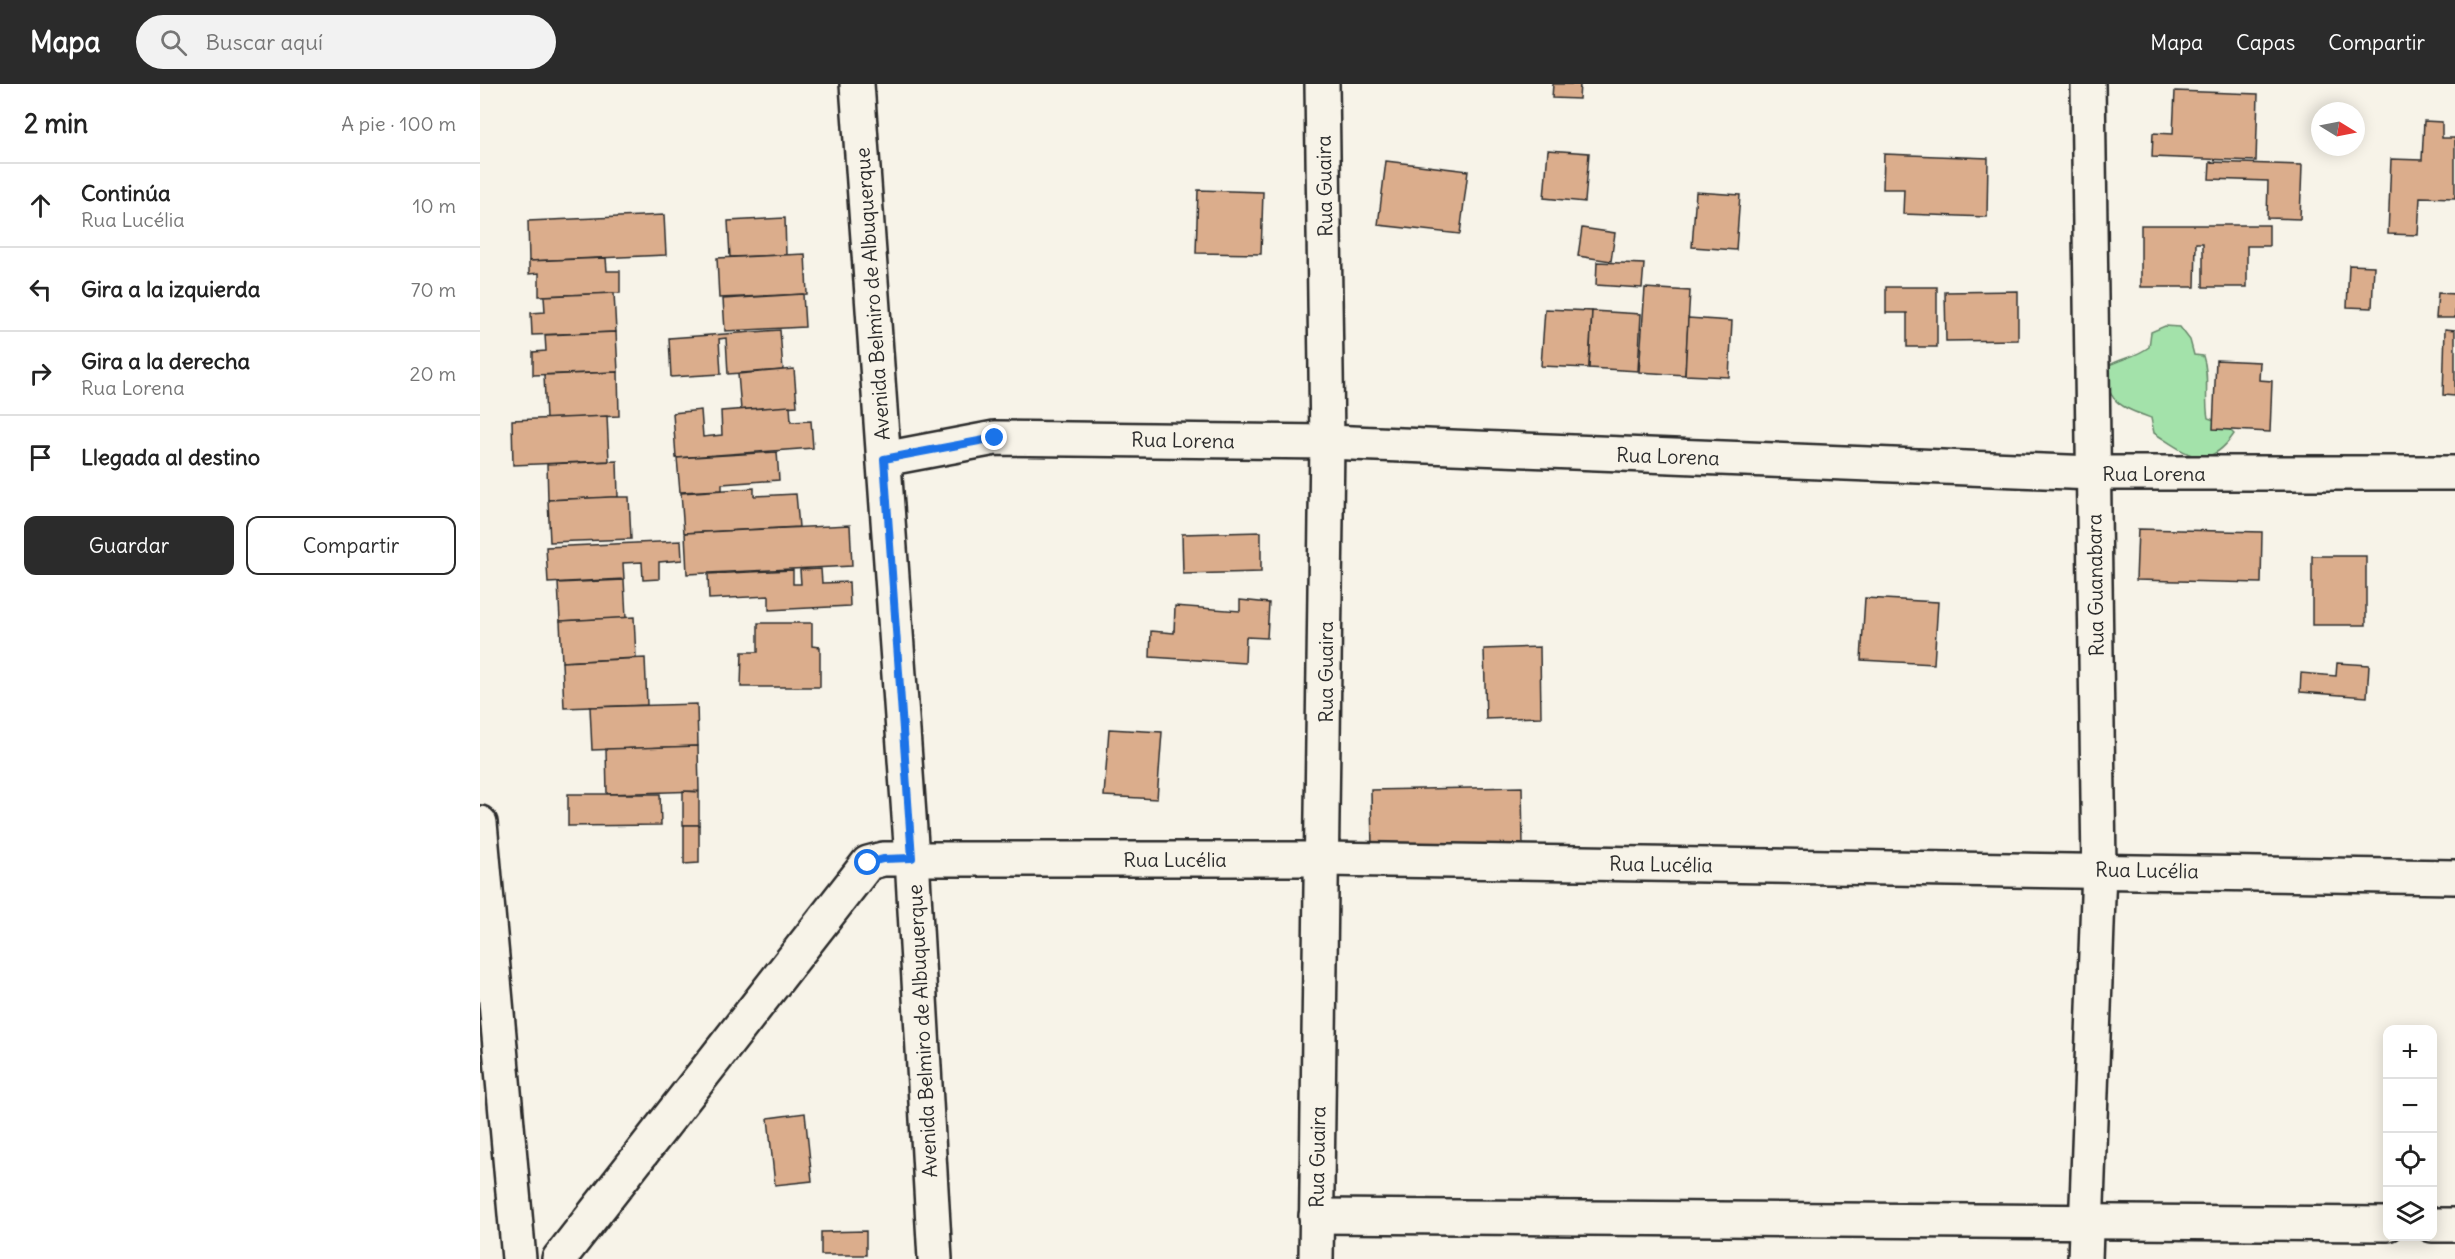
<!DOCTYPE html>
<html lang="es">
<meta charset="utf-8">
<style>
:root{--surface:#fff;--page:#f2f2f2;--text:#222;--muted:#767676;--line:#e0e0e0;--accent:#2b2b2b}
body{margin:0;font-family:Delius,sans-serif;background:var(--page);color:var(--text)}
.controls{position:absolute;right:18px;bottom:18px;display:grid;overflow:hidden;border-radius:12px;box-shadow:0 3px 15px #0003}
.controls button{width:54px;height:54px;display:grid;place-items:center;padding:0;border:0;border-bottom:2px solid var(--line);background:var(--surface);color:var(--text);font:30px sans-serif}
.compass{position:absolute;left:1831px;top:18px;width:54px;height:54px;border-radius:50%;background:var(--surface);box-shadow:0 3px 15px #0003;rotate:100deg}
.stop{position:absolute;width:18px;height:18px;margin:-14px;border:4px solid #1a73e8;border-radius:50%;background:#fff}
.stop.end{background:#1a73e8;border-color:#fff;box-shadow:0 2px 6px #0008}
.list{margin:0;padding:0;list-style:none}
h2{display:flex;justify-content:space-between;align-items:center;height:78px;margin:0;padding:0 24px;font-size:26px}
h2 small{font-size:20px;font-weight:400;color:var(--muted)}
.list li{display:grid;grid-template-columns:39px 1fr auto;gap:18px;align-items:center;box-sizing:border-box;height:84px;padding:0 24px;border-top:2px solid var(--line)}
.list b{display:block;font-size:22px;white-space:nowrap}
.list p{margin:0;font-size:20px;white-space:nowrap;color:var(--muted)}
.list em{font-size:20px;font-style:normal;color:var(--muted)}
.actions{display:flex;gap:12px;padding:18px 24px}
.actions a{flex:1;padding:14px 0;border:2px solid var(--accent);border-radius:12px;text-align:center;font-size:21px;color:var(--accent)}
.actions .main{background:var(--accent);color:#fff}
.icon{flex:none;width:33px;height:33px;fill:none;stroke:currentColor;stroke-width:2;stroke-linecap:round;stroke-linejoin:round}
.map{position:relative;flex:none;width:1975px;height:1175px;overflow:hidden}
header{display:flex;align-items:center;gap:36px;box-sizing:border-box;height:84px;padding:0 30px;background:var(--accent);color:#fff}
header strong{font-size:28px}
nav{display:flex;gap:33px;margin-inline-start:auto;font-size:21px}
.search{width:420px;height:54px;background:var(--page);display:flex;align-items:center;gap:15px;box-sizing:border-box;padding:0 21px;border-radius:33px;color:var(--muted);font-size:22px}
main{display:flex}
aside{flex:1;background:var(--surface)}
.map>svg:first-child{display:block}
</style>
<header>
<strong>Mapa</strong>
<div class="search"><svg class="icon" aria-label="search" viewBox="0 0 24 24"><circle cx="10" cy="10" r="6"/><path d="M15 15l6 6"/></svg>Buscar aquí</div>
<nav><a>Mapa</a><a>Capas</a><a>Compartir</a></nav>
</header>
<main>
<aside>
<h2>2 min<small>A pie · 100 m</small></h2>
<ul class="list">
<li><svg class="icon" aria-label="ahead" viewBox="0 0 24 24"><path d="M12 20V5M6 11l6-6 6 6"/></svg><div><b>Continúa</b><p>Rua Lucélia</p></div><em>10 m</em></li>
<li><svg class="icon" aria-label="left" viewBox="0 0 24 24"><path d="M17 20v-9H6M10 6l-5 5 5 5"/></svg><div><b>Gira a la izquierda</b></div><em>70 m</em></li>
<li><svg class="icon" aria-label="right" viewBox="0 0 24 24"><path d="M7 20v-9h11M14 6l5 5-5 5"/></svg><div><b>Gira a la derecha</b><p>Rua Lorena</p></div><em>20 m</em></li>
<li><svg class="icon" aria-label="arrive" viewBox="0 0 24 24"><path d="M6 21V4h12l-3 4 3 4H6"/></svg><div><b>Llegada al destino</b></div></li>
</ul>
<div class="actions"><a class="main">Guardar</a><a>Compartir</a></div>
</aside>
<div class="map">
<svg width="1975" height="1175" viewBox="0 0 1975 1175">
<rect width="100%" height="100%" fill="#f7f3e8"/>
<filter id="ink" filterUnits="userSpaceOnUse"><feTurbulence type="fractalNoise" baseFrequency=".0167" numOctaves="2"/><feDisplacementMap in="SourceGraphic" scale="12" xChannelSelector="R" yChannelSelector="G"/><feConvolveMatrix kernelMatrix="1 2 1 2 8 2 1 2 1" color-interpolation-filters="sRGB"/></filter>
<g filter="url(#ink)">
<path fill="#a3e2aa" stroke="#67866a" stroke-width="1.5" d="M1685 242 1700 243 1710 256 1714 271 1723 272C1730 293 1724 313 1728 334L1743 339 1754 350C1727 390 1706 369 1674 349L1671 334C1643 324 1622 317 1628 282 1642 274 1656 273 1669 263L1671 248Z"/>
<g fill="#dbad8c" stroke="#2b2b2b" stroke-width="1.5">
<polygon points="1073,0 1100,0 1099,15 1072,14"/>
<polygon points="1695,7 1778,10 1776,77 1672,73 1673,49 1693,50"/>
<polygon points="1944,37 1962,38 1962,54 1975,54 1975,114 1940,113 1938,151 1908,150 1911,75 1942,76"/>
<polygon points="1068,66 1109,69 1105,118 1064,114"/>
<polygon points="1404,70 1508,74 1507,133 1423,130 1424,105 1403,105"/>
<polygon points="906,77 988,87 980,150 898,141"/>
<polygon points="1730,78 1822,81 1820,135 1787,134 1788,97 1729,95"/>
<polygon points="718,106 783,108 781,170 716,169"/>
<polygon points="1216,108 1260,111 1256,166 1212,163"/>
<polygon points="184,131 186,171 49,177 48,137"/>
<polygon points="305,134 306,171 250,173 248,137"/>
<polygon points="1661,141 1789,141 1789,162 1767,162 1767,203 1723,203 1723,159 1716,159 1715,203 1661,203"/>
<polygon points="1102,144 1135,149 1131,177 1098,172"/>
<polygon points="325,170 327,210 239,214 237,174"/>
<polygon points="126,174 127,187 140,187 140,209 59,212 59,189 49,190 49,177"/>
<polygon points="1117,178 1164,180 1162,204 1116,201"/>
<polygon points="1869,181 1894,182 1892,224 1867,223"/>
<polygon points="1406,203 1457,203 1457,263 1427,263 1427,229 1406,229"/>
<polygon points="1165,204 1210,207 1205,291 1159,288"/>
<polygon points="1538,207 1538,256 1466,257 1465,208"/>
<polygon points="134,209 136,248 52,251 51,229 65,228 64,212"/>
<polygon points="1958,209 1975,210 1975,234 1956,234"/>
<polygon points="323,210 325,243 245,247 243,215"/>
<polygon points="1065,225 1112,227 1109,284 1061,282"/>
<polygon points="1112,227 1161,230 1158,287 1109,284"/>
<polygon points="1208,234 1252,237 1249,293 1205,291"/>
<polygon points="1965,245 1975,246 1975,312 1963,311"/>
<polygon points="300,246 303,286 248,290 246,254 239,255 241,290 191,293 189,254"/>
<polygon points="136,248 138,288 53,291 53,268 66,267 65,251"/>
<polygon points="1736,276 1780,278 1779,296 1792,297 1790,348 1733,345"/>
<polygon points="314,285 317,322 261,326 258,290"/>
<polygon points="138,288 139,332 66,335 64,291"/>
<polygon points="310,322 311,338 331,337 333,364 196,374 193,329 221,326 223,353 242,351 241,327"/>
<polygon points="127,332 129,377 33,381 32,336"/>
<polygon points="297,368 299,396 242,400 242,406 200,408 197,374"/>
<polygon points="137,377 138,413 68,416 67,380"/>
<polygon points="274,404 274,412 316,410 319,443 204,449 201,409"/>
<polygon points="130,413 149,413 151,455 70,458 68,416"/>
<polygon points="370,441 372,482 207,490 205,449"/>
<polygon points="1658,445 1782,448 1781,499 1656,496"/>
<polygon points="781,448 781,488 703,490 702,450"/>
<polygon points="201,457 202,476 179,478 179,495 163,496 162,478 143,479 144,495 68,499 66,463"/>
<rect x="1832" y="472" width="54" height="69"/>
<polygon points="341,485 342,499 369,498 370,522 289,526 289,512 229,515 228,490 313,486 313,500 321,500 320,486"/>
<polygon points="144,496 146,534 80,537 78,499"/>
<polygon points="1385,514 1458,518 1454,580 1381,576"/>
<polygon points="760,516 789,519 787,554 766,553 765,579 670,573 671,547 694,549 695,522 760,527"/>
<polygon points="154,533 156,574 82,578 80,537"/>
<polygon points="278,539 332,539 332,562 340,563 340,603 261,603 262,568 278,568"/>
<polygon points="1060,563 1061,633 1006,635 1004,565"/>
<polygon points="165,574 167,621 84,624 82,578"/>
<polygon points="1857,579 1889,581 1887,613 1820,608 1821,589 1856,592"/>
<polygon points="217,620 218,662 112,666 110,623"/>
<polygon points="629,645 682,648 677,715 624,712"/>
<polygon points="218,662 219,707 127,710 126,665"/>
<polygon points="1042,703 1043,764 892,767 891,706"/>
<polygon points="203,707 219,708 219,741 203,741"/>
<polygon points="88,710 180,710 181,741 88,742"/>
<polygon points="204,741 219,741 219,779 204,780"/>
<polygon points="325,1029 332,1097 295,1101 288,1034"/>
<polygon points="386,1147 386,1171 341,1171 341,1148"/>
</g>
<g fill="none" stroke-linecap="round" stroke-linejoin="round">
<g stroke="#2b2b2b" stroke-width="38">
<g id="minor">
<polyline points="404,375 515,354 847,358 1613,389 1975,389"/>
<polyline points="0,739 39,1175"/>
<polyline points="836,1132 1908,1140"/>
<polyline points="1952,1141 1975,1141"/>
<polyline points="79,1175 388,779 403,775 844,775 1975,793"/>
<polyline points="836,1175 847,358 842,0"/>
<polyline points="1605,1175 1619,785 1608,0"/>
</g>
</g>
<g stroke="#2b2b2b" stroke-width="38">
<polyline id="secondary" points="377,0 432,774 455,1175"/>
</g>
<use href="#minor" stroke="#f7f3e8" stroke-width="33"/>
<use href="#secondary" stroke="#f7f3e8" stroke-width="33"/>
</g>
</g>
<g fill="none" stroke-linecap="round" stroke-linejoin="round" filter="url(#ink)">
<polyline stroke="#1a73e8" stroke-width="8" points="388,779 403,775 432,774 404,375 515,354"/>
</g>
<g text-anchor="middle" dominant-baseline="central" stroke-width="6" stroke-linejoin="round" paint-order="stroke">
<g font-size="20" fill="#2b2b2b" stroke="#f7f3e8">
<text transform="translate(844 102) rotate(-91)">Rua Guaira</text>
<text transform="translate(392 210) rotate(-94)">Avenida Belmiro de Albuquerque</text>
<text transform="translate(703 356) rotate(1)">Rua Lorena</text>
<text transform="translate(1188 372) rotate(2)">Rua Lorena</text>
<text x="1674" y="389">Rua Lorena</text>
<text transform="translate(1615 501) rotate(-91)">Rua Guanabara</text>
<text transform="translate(845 588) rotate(-90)">Rua Guaira</text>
<text x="695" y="775">Rua Lucélia</text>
<text transform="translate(1181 780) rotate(1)">Rua Lucélia</text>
<text transform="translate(1667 786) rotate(1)">Rua Lucélia</text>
<text transform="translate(442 947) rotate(-93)">Avenida Belmiro de Albuquerque</text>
<text transform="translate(837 1073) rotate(-89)">Rua Guaira</text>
</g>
</g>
</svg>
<div class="controls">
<button>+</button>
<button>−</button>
<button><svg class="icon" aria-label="locate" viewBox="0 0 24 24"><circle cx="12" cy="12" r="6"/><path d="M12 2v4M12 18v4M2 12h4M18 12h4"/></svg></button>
<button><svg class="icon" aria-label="layers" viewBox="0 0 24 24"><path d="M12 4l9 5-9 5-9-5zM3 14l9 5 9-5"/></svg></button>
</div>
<svg class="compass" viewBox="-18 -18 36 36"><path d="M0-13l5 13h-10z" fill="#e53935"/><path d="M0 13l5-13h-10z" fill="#767676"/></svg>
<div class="stop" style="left:388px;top:779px"></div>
<div class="stop end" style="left:515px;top:354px"></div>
</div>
</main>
